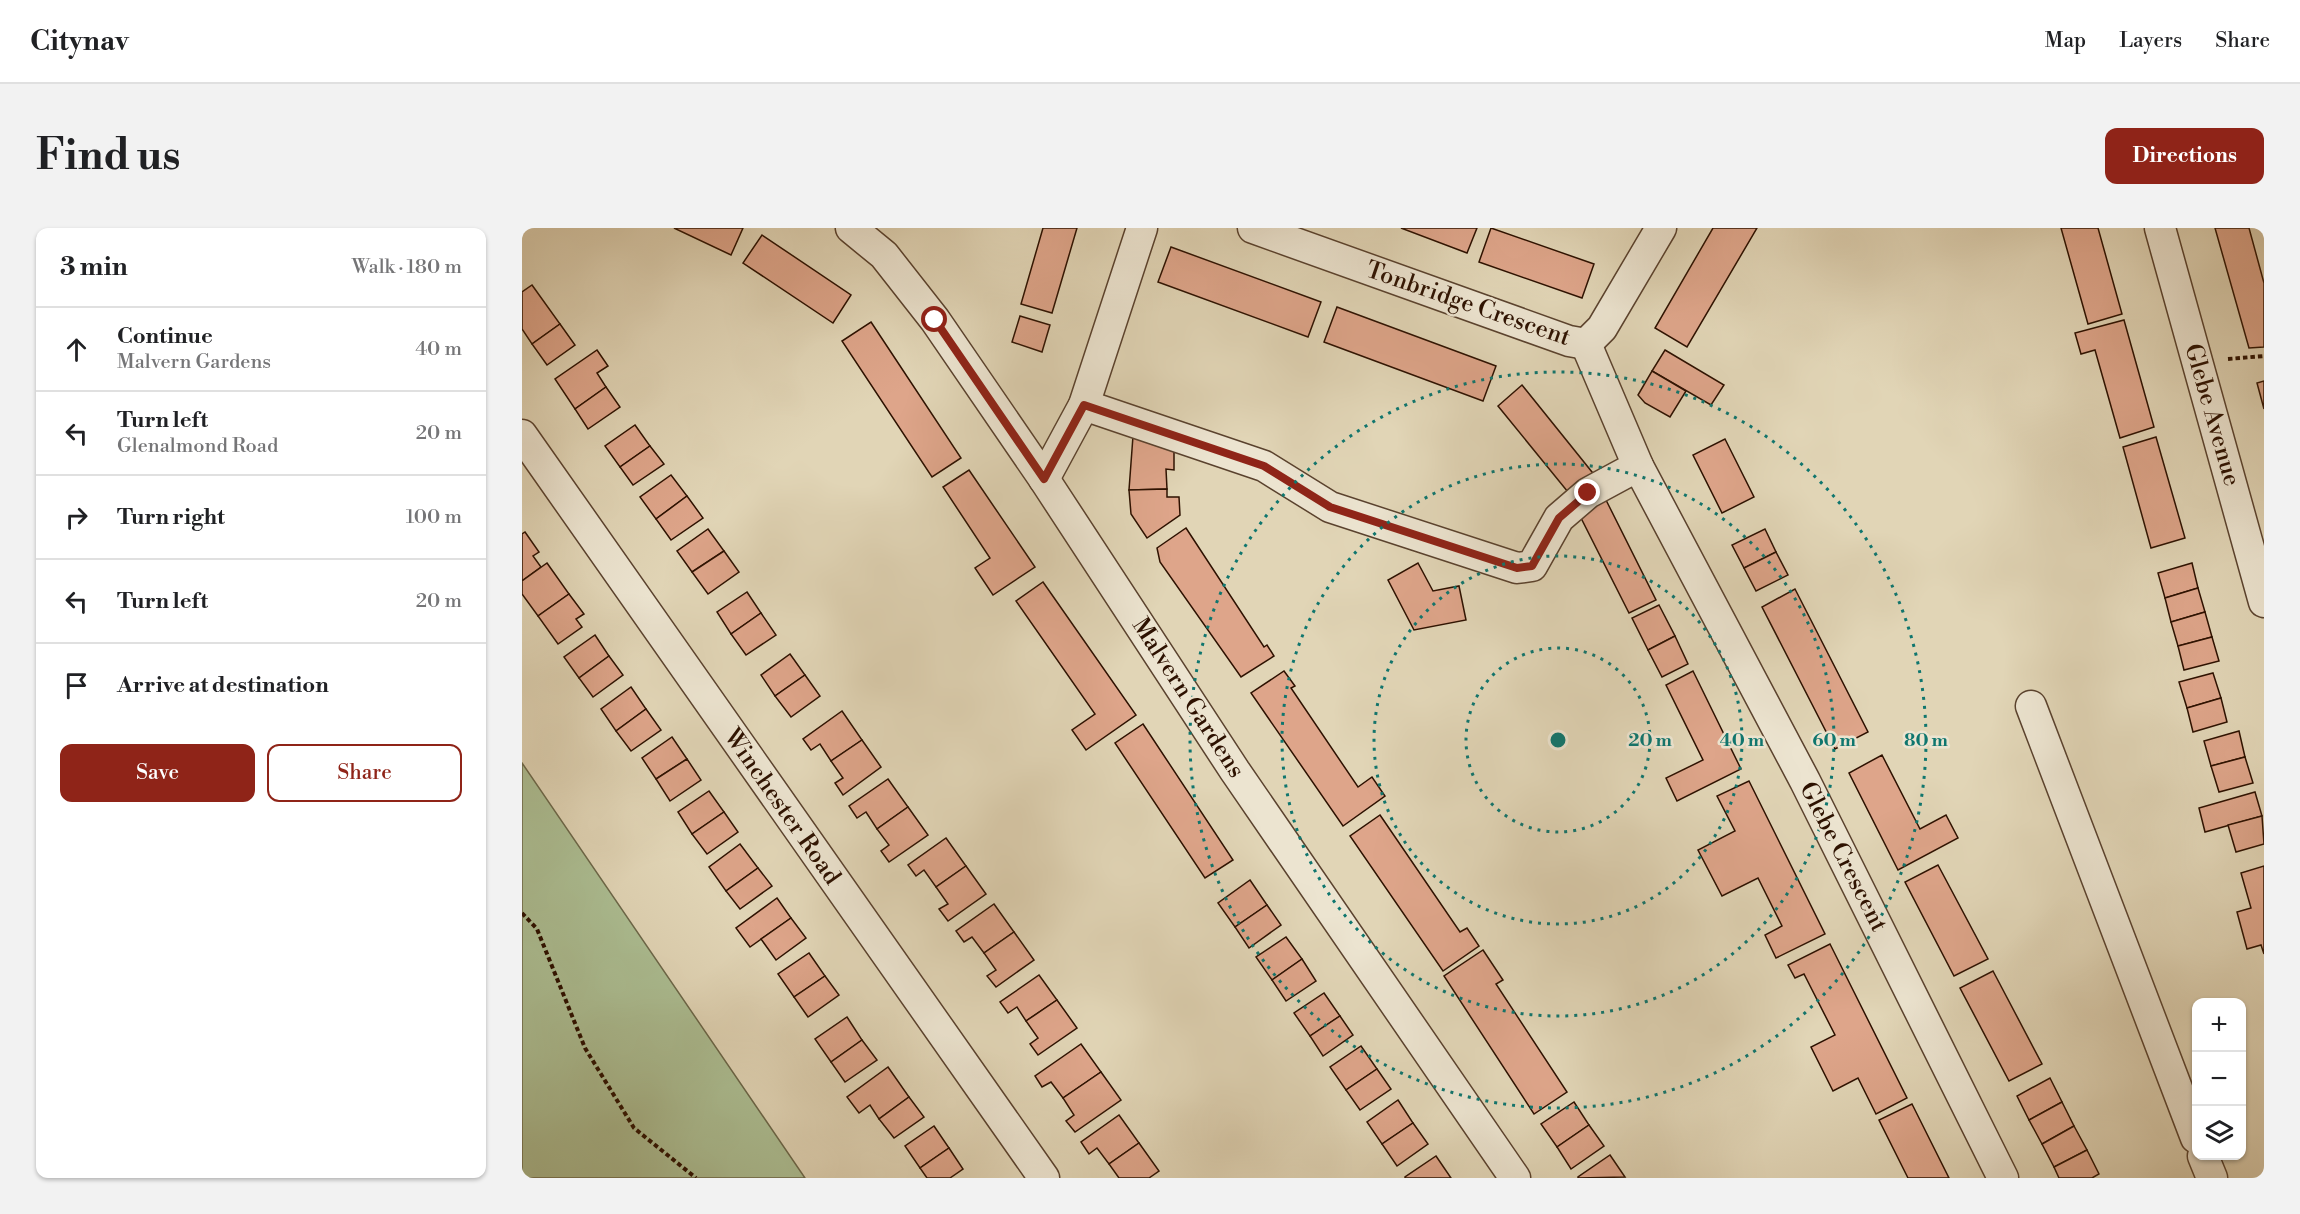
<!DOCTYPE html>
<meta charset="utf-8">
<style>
:root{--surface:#fff;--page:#f2f2f2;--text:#202124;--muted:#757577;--line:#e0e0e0;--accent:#8f2418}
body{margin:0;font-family:"Libre Bodoni",serif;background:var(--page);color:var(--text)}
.controls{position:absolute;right:18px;bottom:18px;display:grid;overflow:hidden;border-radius:12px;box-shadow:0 2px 4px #0004}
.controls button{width:54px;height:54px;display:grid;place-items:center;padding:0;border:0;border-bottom:2px solid var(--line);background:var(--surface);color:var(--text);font:30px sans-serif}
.stop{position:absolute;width:18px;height:18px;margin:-14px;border:4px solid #8f2418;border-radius:50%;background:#fff}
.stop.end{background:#8f2418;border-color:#fff;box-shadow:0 2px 6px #0008}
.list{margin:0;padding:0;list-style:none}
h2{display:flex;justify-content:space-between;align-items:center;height:78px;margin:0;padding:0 24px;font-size:26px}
h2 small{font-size:20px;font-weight:400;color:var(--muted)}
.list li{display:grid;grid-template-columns:39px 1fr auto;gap:18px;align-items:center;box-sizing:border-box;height:84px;padding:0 24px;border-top:2px solid var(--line)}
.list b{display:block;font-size:22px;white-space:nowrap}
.list p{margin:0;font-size:20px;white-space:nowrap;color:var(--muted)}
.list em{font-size:20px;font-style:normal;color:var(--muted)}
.actions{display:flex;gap:12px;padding:18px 24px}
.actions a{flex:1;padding:14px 0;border:2px solid var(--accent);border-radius:12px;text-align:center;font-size:21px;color:var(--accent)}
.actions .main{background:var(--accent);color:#fff}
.icon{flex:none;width:33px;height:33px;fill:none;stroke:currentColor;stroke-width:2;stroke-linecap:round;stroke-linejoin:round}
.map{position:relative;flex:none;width:1742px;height:950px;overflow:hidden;border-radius:12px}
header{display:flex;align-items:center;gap:36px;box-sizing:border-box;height:84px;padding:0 30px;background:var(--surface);border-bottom:2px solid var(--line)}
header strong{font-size:28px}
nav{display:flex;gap:33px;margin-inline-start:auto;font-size:21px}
.intro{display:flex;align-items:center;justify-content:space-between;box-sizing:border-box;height:144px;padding:0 36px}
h1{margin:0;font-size:42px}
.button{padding:15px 27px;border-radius:12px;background:var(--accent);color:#fff;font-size:21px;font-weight:700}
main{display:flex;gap:36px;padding:0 36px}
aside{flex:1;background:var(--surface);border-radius:12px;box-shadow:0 2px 4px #0004}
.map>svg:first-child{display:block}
</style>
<header>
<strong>Citynav</strong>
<nav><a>Map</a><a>Layers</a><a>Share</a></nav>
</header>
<div class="intro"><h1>Find us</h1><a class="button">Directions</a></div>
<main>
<aside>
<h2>3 min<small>Walk · 180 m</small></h2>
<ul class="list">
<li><svg class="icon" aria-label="ahead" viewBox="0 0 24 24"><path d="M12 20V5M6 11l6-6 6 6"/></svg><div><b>Continue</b><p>Malvern Gardens</p></div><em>40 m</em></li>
<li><svg class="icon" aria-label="left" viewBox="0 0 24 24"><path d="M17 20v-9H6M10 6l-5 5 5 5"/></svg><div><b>Turn left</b><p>Glenalmond Road</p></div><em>20 m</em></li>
<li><svg class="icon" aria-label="right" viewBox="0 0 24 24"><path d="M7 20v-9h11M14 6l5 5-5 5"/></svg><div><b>Turn right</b></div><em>100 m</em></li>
<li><svg class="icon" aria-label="left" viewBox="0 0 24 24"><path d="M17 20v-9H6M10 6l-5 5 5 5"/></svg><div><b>Turn left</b></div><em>20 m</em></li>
<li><svg class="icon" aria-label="arrive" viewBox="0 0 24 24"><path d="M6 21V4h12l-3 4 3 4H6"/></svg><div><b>Arrive at destination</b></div></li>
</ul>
<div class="actions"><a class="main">Save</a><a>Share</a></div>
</aside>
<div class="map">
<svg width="1742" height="950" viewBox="0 0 1742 950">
<rect width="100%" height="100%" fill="#e1d5b6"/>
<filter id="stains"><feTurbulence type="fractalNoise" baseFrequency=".00333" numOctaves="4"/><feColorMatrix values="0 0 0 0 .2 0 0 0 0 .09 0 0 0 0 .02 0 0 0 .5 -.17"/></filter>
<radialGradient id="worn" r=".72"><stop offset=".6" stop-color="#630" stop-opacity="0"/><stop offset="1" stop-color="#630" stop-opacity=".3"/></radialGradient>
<polygon fill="#acbe93" stroke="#6c684a" stroke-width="1.5" points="0,535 283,950 0,950"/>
<g fill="#dea58a" stroke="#2d1100" stroke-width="1.5">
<polygon points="152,0 221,0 209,27"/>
<polygon points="521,0 555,0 530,85 499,76"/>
<polygon points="879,0 955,0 945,25"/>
<polygon points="969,0 1072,36 1060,70 957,34"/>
<polygon points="1191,0 1235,0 1165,119 1133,100"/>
<polygon points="1539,0 1576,0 1600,86 1566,96"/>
<polygon points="1693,0 1727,0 1742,55 1742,119 1727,120"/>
<polygon points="240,7 329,67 311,95 221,35"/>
<polygon points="649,19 799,74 786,109 636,54"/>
<polygon points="10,57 38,96 10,116 0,101 0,64"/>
<polygon points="815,79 974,138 961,173 802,114"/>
<polygon points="498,88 528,97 520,124 490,114"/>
<polygon points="1602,92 1632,199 1598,210 1573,122 1559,126 1553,105"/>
<polygon points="349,94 439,230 410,249 320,113"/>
<polygon points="38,96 53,117 25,137 10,116"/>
<polygon points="75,122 86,138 75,145 84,159 53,181 33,151"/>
<polygon points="1143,122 1202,157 1189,177 1130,143"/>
<polygon points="1130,143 1164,163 1148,189 1123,175 1116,167"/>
<polygon points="1742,153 1742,181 1735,155"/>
<polygon points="1000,157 1074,249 1050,269 976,178"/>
<polygon points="84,159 98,179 66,201 53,181"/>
<polygon points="113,197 128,218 98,239 83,218"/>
<polygon points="611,208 652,220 652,242 644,241 645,261 607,262"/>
<polygon points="1634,209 1663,310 1629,320 1601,219"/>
<polygon points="1203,211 1232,269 1200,285 1171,227"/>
<polygon points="128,218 142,236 111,257 98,239"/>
<polygon points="447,242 513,339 471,367 453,340 468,330 421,259"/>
<polygon points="149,247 165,268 134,291 118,269"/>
<polygon points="645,261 645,269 657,269 658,287 625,310 609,286 607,262"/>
<polygon points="165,268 181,290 149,312 134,291"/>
<polygon points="1083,270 1134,372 1107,385 1056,284"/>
<polygon points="664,300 742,419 745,417 752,428 719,449 638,334 635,320"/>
<polygon points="186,301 202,323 170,344 155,323"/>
<polygon points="1243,301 1254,324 1222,340 1210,317"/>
<polygon points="3,304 17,324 11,328 19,339 0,353 0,306"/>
<polygon points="202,323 217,344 186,366 170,344"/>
<polygon points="1254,324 1266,347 1234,363 1222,340"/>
<polygon points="25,335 47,366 16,388 0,366 0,353"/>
<polygon points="896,335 911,363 937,358 944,392 892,402 866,352"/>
<polygon points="1670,335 1676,360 1643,370 1636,345"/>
<polygon points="521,354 614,487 564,522 550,502 573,486 494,373"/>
<polygon points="1676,360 1683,384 1649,394 1643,370"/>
<polygon points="1273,361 1346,504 1313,521 1240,379"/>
<polygon points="225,364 239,385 209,406 195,384"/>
<polygon points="47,366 62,386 54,391 60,399 36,416 16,388"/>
<polygon points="1137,377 1153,408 1126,422 1110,390"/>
<polygon points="1683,384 1690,409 1656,418 1649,394"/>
<polygon points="239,385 254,407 224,427 209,406"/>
<polygon points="73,407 87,428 57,450 42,429"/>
<polygon points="1153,408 1166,436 1140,449 1126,422"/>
<polygon points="1690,409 1697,433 1662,442 1656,418"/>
<polygon points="268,426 283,447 253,468 239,447"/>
<polygon points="87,428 101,447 71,469 57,450"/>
<polygon points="762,443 773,458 769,460 836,559 850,549 863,568 821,598 729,465"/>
<polygon points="1171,443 1219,541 1155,573 1144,550 1181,532 1144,457"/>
<polygon points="1691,445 1699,470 1665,480 1657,454"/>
<polygon points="283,447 298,468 269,489 253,468"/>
<polygon points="109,459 124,481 94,503 79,481"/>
<polygon points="1699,470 1705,494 1671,504 1665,480"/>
<polygon points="124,481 139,502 109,523 94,503"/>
<polygon points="320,483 340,512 309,533 298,516 289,522 281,511"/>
<polygon points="621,496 711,632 683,650 593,515"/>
<polygon points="1717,503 1723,529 1689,538 1682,513"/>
<polygon points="150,509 165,531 134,551 120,530"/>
<polygon points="340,512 359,539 321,567 313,555 321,550 309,533"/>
<polygon points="1360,527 1398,601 1424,587 1436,610 1376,642 1327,545"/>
<polygon points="1723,529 1731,555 1697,564 1689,538"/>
<polygon points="165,531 179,552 148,573 134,551"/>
<polygon points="366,551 386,579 355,601 344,584 335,590 327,578"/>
<polygon points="1227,553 1303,706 1254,730 1243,707 1260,698 1236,650 1200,668 1176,622 1213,603 1195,568"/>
<polygon points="187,563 202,584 170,606 156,584"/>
<polygon points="1733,564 1740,588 1683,604 1677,580"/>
<polygon points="386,579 406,607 367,634 359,623 367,617 355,601"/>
<polygon points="202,584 216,604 185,626 170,606"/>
<polygon points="858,587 938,704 945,700 957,718 921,743 828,608"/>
<polygon points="1740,588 1742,616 1714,624 1706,597"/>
<polygon points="424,610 444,638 414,659 402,642 394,648 386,637"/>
<polygon points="218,616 236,640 204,663 187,639"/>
<polygon points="1416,637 1466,731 1432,748 1383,654"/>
<polygon points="444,638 464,666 426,693 417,681 426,676 414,659"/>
<polygon points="1742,638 1742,726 1739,717 1725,721 1715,684 1729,680 1719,645"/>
<polygon points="236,640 250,658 218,681 204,663"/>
<polygon points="728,652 745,677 713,699 696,675"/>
<polygon points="255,670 269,690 228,719 214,700"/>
<polygon points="472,676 492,704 462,725 450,709 442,714 434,703"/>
<polygon points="745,677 759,697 727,720 713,699"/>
<polygon points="269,690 284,710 254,732 239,711"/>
<polygon points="492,704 512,732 474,759 465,748 474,742 462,725"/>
<polygon points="764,709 780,731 750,752 734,729"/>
<polygon points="1308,716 1385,870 1354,886 1336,850 1311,863 1289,819 1313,807 1282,746 1273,750 1266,737"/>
<polygon points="961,722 981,752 974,756 1045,864 1012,886 922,748"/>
<polygon points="287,725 303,748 272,769 256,746"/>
<polygon points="780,731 794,753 764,773 750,752"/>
<polygon points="1471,743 1520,836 1487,853 1438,760"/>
<polygon points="517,747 535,772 504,793 495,779 486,785 478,774"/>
<polygon points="303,748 317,767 286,789 272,769"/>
<polygon points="802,765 818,788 788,808 772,785"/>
<polygon points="535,772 555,800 516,827 508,816 516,810 504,793"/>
<polygon points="818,788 831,807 801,828 788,808"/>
<polygon points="325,789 340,812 309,834 293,811"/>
<polygon points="340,812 355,832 323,854 309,834"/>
<polygon points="559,816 579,844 541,870 529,854 520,859 513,848"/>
<polygon points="839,818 855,841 824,862 808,839"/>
<polygon points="366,839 387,869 357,891 348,877 337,885 325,869"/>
<polygon points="855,841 869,861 838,882 824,862"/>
<polygon points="579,844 599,872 553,904 544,893 552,887 541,870"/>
<polygon points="1528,850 1540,874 1507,892 1495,868"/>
<polygon points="387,869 402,889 372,910 357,891"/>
<polygon points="876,872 891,895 860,916 845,894"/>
<polygon points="1052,874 1067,897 1035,919 1019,896"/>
<polygon points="1540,874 1552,898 1520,916 1507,892"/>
<polygon points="1390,876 1427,950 1386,950 1357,892"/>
<polygon points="597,887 617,915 587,936 575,920 567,926 559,914"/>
<polygon points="891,895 906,916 875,938 860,916"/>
<polygon points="1067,897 1082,918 1049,941 1035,919"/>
<polygon points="412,898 427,920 398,940 383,918"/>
<polygon points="1552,898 1565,922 1532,939 1520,916"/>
<polygon points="617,915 637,943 627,950 597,950 587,936"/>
<polygon points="427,920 441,941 428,950 405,950 398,940"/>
<polygon points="1565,922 1577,946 1570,950 1537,950 1532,939"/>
<polygon points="1088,927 1103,949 1056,950 1056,949"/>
<polygon points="914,928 929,950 883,950 883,949"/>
</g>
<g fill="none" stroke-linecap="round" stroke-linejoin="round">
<g stroke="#5a422e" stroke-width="33">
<g id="minor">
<polyline points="329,0 362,27 413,92 522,251 713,543 993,950"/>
<polyline points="731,0 1047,113 1064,116"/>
<polyline points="1638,0 1742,374"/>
<polyline points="1064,116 1116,238 1283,553 1481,950"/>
<polyline points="1064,116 1080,100 1139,0"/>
<polyline points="562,177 742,238 808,279 995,340 1010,338 1037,290 1066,265 1116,238"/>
<polyline points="0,207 522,950"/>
<polyline points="522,251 562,177 620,0"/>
<polyline points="1509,478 1674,910"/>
<polyline points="1681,928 1690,950"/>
</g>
</g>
<g stroke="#2d1100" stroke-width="4" stroke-dasharray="4.5 3" stroke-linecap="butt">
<polyline points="1706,131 1742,128"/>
<polyline points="0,685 15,701 63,820 112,900 174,950"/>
</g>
<use href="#minor" stroke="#ece4d0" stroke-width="30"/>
</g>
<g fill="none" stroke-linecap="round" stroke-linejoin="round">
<polyline stroke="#8f2418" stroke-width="8" points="413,92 522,251 562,177 742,238 808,279 995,340 1010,338 1037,290 1066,265"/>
</g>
<g fill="none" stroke="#0f766e" stroke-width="3" stroke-dasharray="3 6">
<circle cx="1036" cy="512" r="92"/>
<circle cx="1036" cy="512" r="184"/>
<circle cx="1036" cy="512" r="276"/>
<circle cx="1036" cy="512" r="368"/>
</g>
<g text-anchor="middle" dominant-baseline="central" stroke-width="5" stroke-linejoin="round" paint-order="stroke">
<g font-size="24" fill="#2d1100" stroke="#ece4d0">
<text transform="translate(946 76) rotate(19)">Tonbridge Crescent</text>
<text transform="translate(1690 187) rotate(74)">Glebe Avenue</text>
<text transform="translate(666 470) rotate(57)">Malvern Gardens</text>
<text transform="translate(260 579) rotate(55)">Winchester Road</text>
<text transform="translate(1321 629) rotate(63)">Glebe Crescent</text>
</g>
</g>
<circle cx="1036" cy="512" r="9" fill="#0f766e" stroke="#ece4d0" stroke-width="3"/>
<g font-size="18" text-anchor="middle" font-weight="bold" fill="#0f766e" stroke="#ece4d0" stroke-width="5" stroke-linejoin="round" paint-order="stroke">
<text x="1128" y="518">20 m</text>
<text x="1220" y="518">40 m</text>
<text x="1312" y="518">60 m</text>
<text x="1404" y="518">80 m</text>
</g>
<rect width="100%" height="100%" filter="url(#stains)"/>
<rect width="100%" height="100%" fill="url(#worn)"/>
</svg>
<div class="controls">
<button>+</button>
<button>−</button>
<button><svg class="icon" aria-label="layers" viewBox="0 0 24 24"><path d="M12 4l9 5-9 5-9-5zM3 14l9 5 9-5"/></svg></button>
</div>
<div class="stop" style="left:413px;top:92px"></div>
<div class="stop end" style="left:1066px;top:265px"></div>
</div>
</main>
